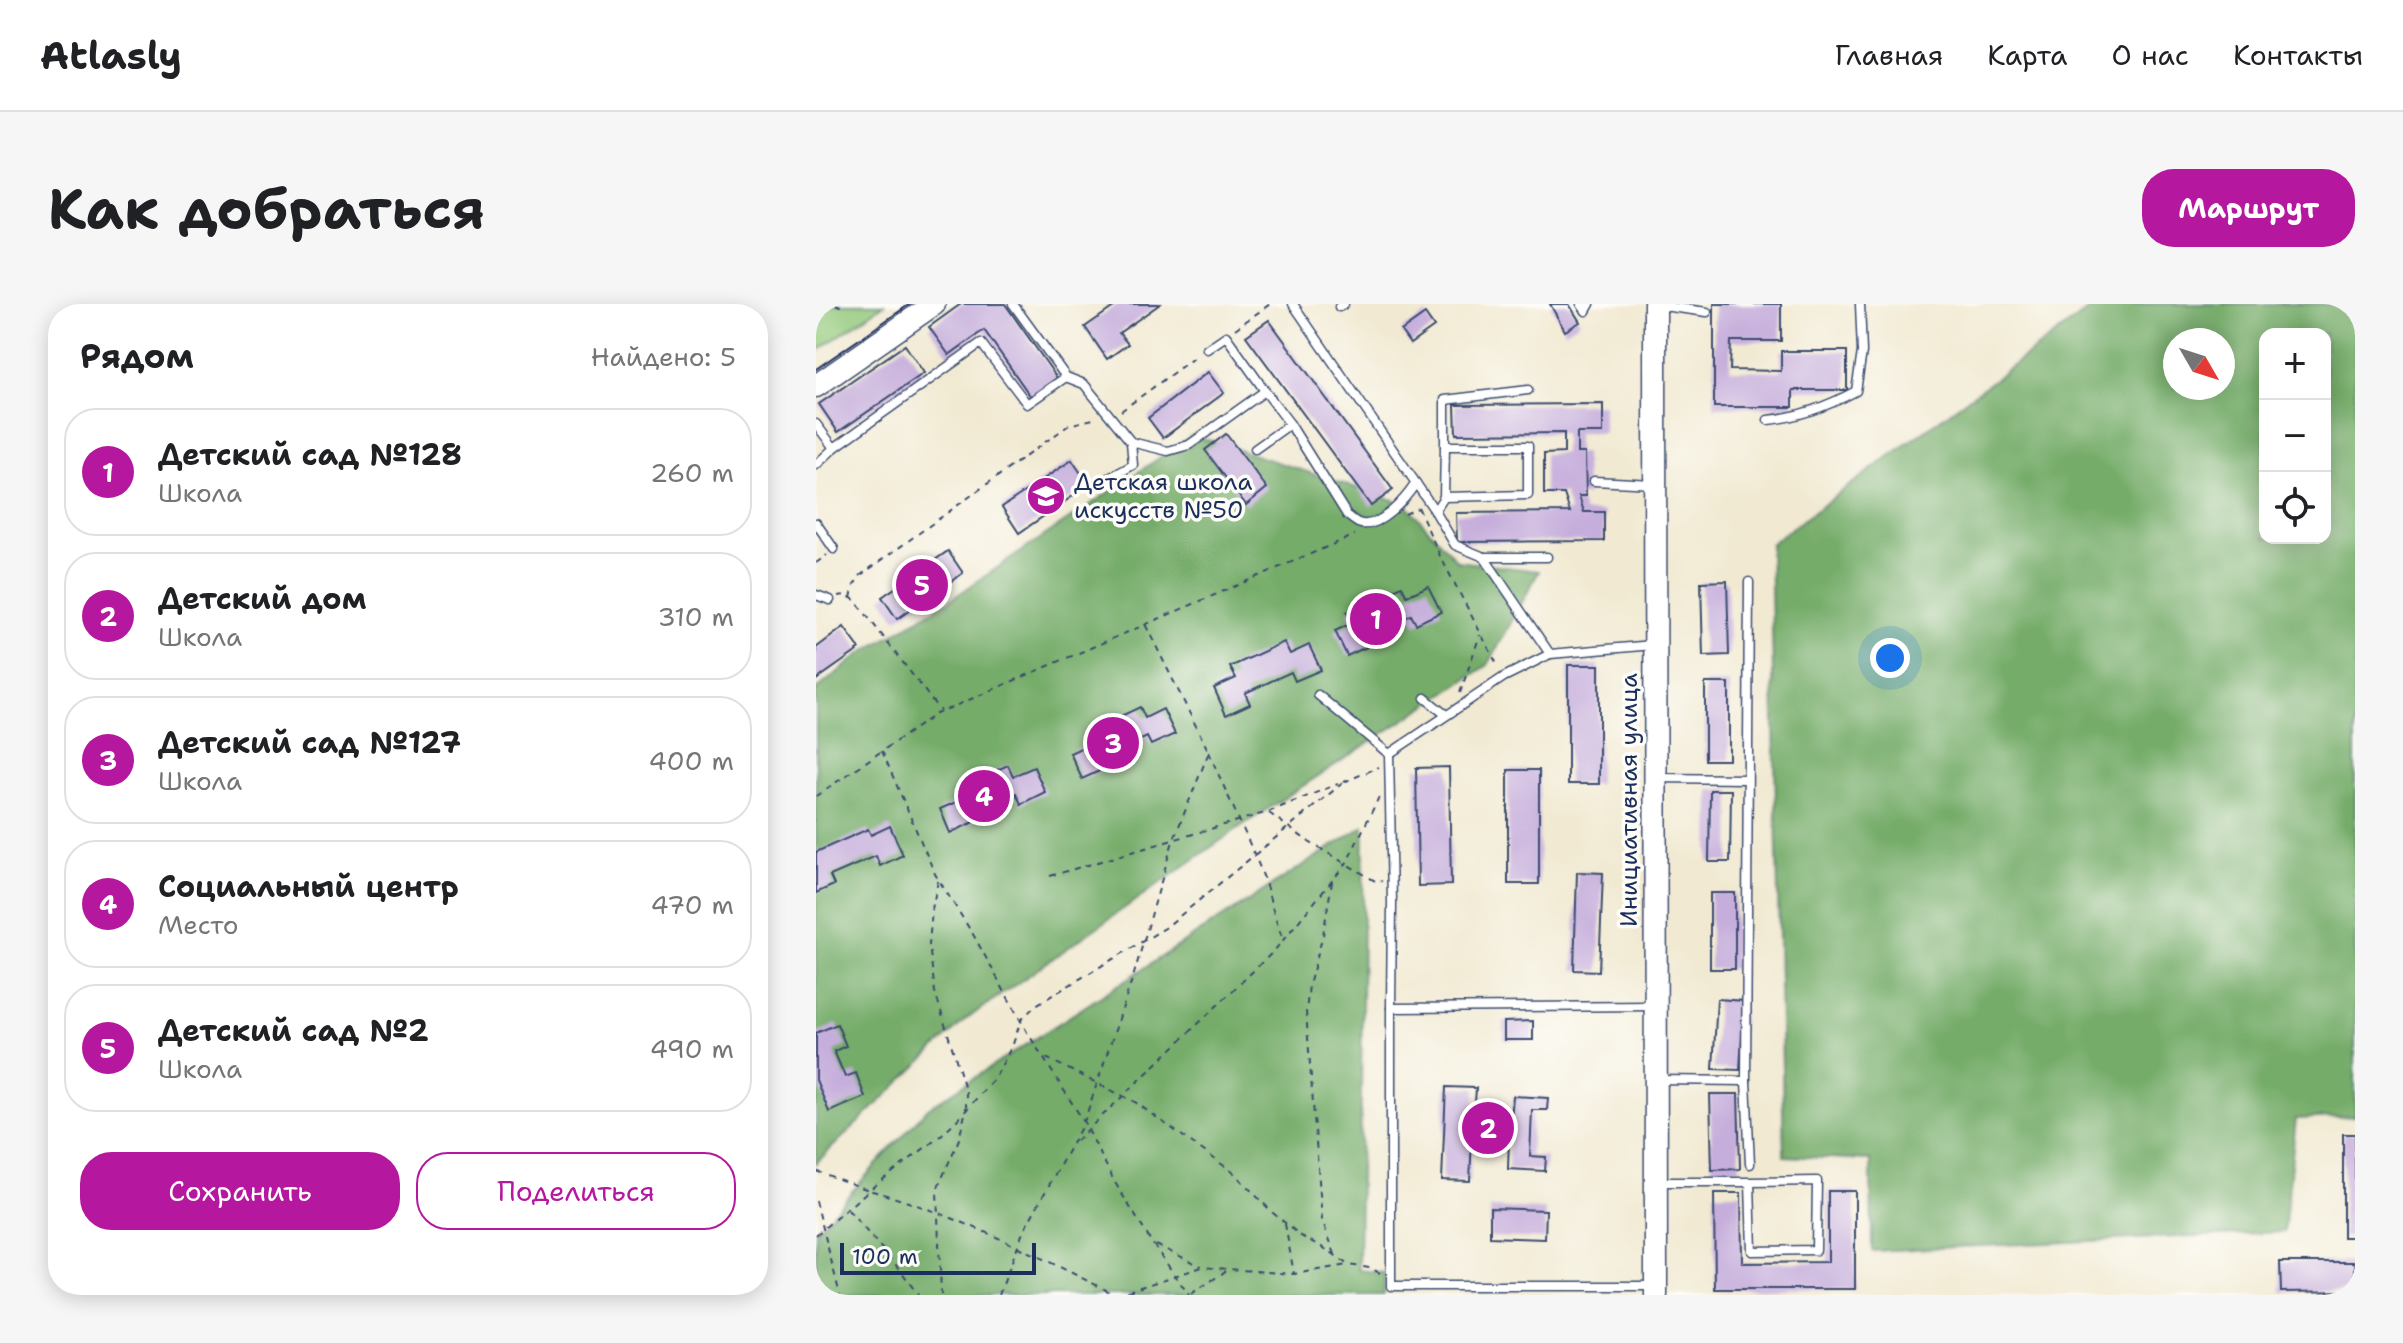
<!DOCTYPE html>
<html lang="ru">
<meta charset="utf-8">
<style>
:root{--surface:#fff;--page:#f6f6f6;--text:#202124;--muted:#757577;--line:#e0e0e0;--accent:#b5179e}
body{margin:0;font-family:"Shantell Sans",sans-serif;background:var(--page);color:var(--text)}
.controls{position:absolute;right:24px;top:24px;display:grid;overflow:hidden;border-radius:16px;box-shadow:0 4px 20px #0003}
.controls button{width:72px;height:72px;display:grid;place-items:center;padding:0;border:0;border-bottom:2px solid var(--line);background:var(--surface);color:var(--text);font:40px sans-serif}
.compass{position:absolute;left:1347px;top:24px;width:72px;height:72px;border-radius:50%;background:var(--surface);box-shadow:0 4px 20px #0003;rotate:129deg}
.scale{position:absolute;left:24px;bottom:20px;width:196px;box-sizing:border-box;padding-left:8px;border:4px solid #1b2f5e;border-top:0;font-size:22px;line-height:28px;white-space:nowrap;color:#1b2f5e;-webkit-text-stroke:6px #fdfcf7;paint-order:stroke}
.you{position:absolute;left:1074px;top:354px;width:28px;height:28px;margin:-20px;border:6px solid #fff;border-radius:50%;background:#1a73e8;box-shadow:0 0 0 12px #1a73e833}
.badge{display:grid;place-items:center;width:52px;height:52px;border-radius:50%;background:var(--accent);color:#fff;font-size:26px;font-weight:700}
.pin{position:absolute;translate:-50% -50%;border:4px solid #fff;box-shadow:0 2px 8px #0006}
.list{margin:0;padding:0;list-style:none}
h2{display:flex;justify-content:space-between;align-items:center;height:104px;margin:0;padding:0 32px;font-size:34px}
h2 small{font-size:26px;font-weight:400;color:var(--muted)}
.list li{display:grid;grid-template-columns:52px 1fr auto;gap:24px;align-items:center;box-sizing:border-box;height:128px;margin:0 16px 16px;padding:0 16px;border:2px solid var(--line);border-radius:32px}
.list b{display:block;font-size:30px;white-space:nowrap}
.list p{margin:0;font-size:26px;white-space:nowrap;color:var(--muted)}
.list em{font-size:26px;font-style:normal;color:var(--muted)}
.actions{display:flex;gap:16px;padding:24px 32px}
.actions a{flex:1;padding:18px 0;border:2px solid var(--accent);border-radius:32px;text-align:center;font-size:28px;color:var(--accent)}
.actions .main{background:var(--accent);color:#fff}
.icon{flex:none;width:44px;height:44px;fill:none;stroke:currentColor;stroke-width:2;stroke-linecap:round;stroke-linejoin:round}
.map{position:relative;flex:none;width:1539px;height:991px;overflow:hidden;border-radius:32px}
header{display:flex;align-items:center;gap:48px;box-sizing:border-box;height:112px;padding:0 40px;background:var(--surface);border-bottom:2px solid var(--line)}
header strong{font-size:38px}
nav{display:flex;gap:44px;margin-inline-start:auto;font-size:28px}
.intro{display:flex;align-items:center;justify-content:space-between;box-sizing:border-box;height:192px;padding:0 48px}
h1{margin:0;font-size:56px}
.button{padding:20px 36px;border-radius:32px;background:var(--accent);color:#fff;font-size:28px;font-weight:700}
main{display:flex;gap:48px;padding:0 48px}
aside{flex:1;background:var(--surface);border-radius:32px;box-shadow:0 4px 20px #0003}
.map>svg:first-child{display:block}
</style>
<header>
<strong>Atlasly</strong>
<nav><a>Главная</a><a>Карта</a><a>О нас</a><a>Контакты</a></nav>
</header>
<div class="intro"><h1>Как добраться</h1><a class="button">Маршрут</a></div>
<main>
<aside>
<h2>Рядом<small>Найдено: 5</small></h2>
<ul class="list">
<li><span class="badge">1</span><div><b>Детский сад №128</b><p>Школа</p></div><em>260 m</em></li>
<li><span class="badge">2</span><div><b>Детский дом</b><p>Школа</p></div><em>310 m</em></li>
<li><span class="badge">3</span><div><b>Детский сад №127</b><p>Школа</p></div><em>400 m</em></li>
<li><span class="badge">4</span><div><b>Социальный центр</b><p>Место</p></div><em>470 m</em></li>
<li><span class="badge">5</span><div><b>Детский сад №2</b><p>Школа</p></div><em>490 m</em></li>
</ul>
<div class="actions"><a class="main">Сохранить</a><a>Поделиться</a></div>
</aside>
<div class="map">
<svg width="1539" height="991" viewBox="0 0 1539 991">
<rect width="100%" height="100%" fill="#fdfcf7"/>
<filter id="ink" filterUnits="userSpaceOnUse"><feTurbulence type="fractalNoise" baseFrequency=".0125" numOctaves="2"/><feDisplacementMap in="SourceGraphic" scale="16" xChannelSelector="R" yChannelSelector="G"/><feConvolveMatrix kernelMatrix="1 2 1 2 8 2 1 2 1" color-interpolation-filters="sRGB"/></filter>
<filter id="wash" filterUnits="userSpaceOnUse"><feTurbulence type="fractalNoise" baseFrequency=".006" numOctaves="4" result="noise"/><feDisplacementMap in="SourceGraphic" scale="32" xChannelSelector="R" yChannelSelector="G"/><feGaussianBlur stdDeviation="1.8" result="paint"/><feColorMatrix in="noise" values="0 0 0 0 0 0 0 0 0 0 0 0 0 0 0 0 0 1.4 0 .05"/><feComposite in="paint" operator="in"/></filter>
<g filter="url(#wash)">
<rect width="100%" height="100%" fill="#f1e9d1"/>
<polygon fill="#92c879" stroke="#567c6c" stroke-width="2" points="0,0 68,0 0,48"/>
<g fill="#75ac69" stroke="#486e64" stroke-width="2" fill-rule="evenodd">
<path d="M1281 0H1539V812L1480 815 1468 928 1056 947 1055 856 968 852 954 240ZM1449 30H1509V234H1449ZM1359 36H1407V84H1359Z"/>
<polygon points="377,131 590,200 641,257 723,267 672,361 424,523 149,716 0,859 0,386 43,351 131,298"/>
<polygon points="548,522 543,966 568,969 568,991 0,991 0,927 112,804"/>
</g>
<g id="blocks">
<g fill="#c6aedc">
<polygon points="145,0 189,0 241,74 215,93 168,26 133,51 113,23"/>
<polygon points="302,0 344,0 303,29 312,40 291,55 269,23"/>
<polygon points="734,0 753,0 764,18 749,27"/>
<polygon points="898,0 965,0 965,37 915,37 914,66 965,67 965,47 1031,47 1031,86 977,86 977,103 898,103"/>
<polygon points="609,10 618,23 594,40 585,27"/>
<polygon points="453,16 577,186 555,202 430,32"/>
<polygon points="89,41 108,69 22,128 3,100"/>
<polygon points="392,68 408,89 347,134 332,114"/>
<polygon points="787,100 787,129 761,129 761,149 769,149 770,192 763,192 768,208 788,208 788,237 641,238 640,209 754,208 748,190 728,190 728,150 748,149 748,129 640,130 639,101"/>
<polygon points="410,130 451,184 430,201 389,146"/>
<polygon points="256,156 273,181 203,229 186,203"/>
<polygon points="132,247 147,269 81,315 66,293"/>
<polygon points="911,277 913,351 887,352 885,278"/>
<polygon points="586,282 591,292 612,282 625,308 600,320 595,311 551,332 555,341 531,352 519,327 536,319 531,308"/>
<polygon points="28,323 44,345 0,376 0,344"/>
<polygon points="468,338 474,350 493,341 505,366 479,377 475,368 429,389 434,400 410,411 398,384 420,374 414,363"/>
<rect x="752" y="361" width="31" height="119"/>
<rect x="889" y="379" width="24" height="77"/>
<polygon points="324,403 329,414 347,405 359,430 335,441 331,433 286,454 290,464 266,475 254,449 280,437 275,426"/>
<polygon points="192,461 197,472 218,463 229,488 205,500 200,489 154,510 158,518 134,529 124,505 145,496 140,484"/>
<polygon points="633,463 635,581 602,582 600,464"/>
<rect x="692" y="466" width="31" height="114"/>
<polygon points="894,486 915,486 914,558 893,558"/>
<polygon points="74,522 87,551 64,562 60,552 14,572 18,581 0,589 0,548 52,525 55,531"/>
<polygon points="761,568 787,569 783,667 758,666"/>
<rect x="894" y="589" width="25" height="76"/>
<polygon points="901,695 928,697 924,766 897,765"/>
<polygon points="717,717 717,736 688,736 688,718"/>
<polygon points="21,720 30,742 18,747 29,773 40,769 49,793 13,808 0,776 0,729"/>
<polygon points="630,783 660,784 658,813 695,815 697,792 732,794 731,806 716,806 714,852 730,853 729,867 692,865 693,834 656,833 654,877 626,876"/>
<polygon points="894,790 922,790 924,865 896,866"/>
<rect x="1527" y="830" width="12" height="103"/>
<polygon points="1012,887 1039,887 1039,985 899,985 898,889 925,889 926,959 1012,958"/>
<polygon points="674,904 730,906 729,935 674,933"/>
<polygon points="1464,958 1539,958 1539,987 1465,988"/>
</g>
</g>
</g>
<g filter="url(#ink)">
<use href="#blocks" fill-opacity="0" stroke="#3b4b6f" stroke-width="2"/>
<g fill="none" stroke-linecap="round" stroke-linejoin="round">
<g stroke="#3b4b6f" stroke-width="11">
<g id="lane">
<polyline points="477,0 619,207 639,241 668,253 734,350 837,341"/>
<polyline points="765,0 770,7 774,0"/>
<polyline points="840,1 891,8"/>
<polyline points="523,3 528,0"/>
<polyline points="391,45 410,32 449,87"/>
<path d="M250 73 268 80 315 138 352 147 373 141 449 87 474 120 531 211C535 214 538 217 542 219 563 227 590 194 600 179"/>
<path d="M952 116C984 113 1012 102 1040 87L1046 48 1044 0"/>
<polyline points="0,120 18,144"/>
<polyline points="629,142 629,96 712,86"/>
<polyline points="439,145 474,120"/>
<polyline points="0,161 18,144 165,39 211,100 250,73 197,0"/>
<polyline points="778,177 838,180"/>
<polyline points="284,179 317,161 315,138"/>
<polyline points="619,207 628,193 712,191 712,142 629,142 628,193"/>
<polyline points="0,219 18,245"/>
<polyline points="668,253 731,253"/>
<polyline points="0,291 14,296"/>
<polyline points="734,350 688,373 573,450 576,598 575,704 839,702"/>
<polyline points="502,391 573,450"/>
<polyline points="609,394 630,411"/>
<polyline points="840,474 931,475"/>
<polyline points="575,704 575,982 840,982"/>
<polyline points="841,776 930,777 934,860"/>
<polyline points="930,777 933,278"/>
<polyline points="841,878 934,878 936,947 1000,946 1001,877 934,878"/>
</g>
</g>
<g stroke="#3b4b6f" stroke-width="25">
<g id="secondary">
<polyline points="839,0 840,991"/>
<polyline points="0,82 118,0"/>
</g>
</g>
<g stroke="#3b4b6f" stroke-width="2" stroke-dasharray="6 6" stroke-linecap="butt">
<polyline points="19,0 24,2 29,0"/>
<polyline points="0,11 16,0"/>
<polyline points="419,25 454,0"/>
<polyline points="305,107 380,52"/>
<polyline points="602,203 623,250 682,362"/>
<polyline points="589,210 602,204"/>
<polyline points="0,259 11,251"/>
<polyline points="22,292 30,291 39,296 124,407"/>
<polyline points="35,294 38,281 45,271 253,121 281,114"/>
<polyline points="644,389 664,331"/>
<polyline points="66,447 119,570 158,632 211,728 268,818 298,877 336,939 373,991"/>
<path d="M393 448C409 487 428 525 444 564 453 587 457 612 467 635"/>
<polyline points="528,478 563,463"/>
<polyline points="0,492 120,410 539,231"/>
<polyline points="453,509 493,538 561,578 566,577"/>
<polyline points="234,572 452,508 522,480"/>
<polyline points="122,577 116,605 113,641 119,688 150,788 150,806 143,835 121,886 125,991"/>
<polyline points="516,578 507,631 493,681 490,708 506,916 519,950"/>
<polyline points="230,754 319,798 418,869 457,909 485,932 515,948 532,961 554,964 564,969"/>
<polyline points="260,837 458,647 530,560 563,493"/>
<polyline points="0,867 53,886 122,834 146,811 180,772 197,740 205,716 220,701 349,624 528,478"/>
<polyline points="0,897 24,991"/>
<polyline points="32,906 86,968 102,991"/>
<polyline points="469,920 478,970 531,961"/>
<path d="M0 931 53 886C140 910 220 951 300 991"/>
<polyline points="340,941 385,962"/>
<polyline points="375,990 410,967"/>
<polyline points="183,991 207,928 268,818 318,670 357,537 393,448 329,320"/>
<polyline points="300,991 386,963 478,970"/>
</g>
<use href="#lane" stroke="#fff" stroke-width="8"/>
<use href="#secondary" stroke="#fff" stroke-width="22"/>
<polyline stroke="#1b2f5e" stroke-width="2" points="0,65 94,0"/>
</g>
</g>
<defs>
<g id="school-disc" transform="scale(2)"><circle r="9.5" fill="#b5179e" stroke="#fdfcf7"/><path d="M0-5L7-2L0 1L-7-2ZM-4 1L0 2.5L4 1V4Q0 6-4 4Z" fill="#fff"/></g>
</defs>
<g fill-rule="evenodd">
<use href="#school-disc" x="230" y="192"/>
</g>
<g text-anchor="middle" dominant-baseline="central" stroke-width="7" stroke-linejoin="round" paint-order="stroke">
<g font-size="24" fill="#1b2f5e" stroke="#fdfcf7" text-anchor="start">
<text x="258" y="178">Детская школа<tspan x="258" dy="28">искусств №50</tspan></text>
</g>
<g font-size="24" fill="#1b2f5e" stroke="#fdfcf7">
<text transform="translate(813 496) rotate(-90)">Инициативная улица</text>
</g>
</g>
</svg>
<div class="controls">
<button>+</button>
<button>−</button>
<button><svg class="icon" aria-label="locate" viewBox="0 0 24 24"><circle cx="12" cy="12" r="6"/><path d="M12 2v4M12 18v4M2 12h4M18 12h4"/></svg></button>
</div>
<svg class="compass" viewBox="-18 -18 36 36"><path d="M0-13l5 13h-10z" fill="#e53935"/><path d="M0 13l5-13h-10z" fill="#757577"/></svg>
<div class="scale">100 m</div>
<div class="you"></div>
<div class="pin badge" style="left:560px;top:315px">1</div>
<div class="pin badge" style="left:672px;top:824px">2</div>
<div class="pin badge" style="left:297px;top:439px">3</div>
<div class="pin badge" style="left:168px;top:492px">4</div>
<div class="pin badge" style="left:106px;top:281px">5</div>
</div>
</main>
